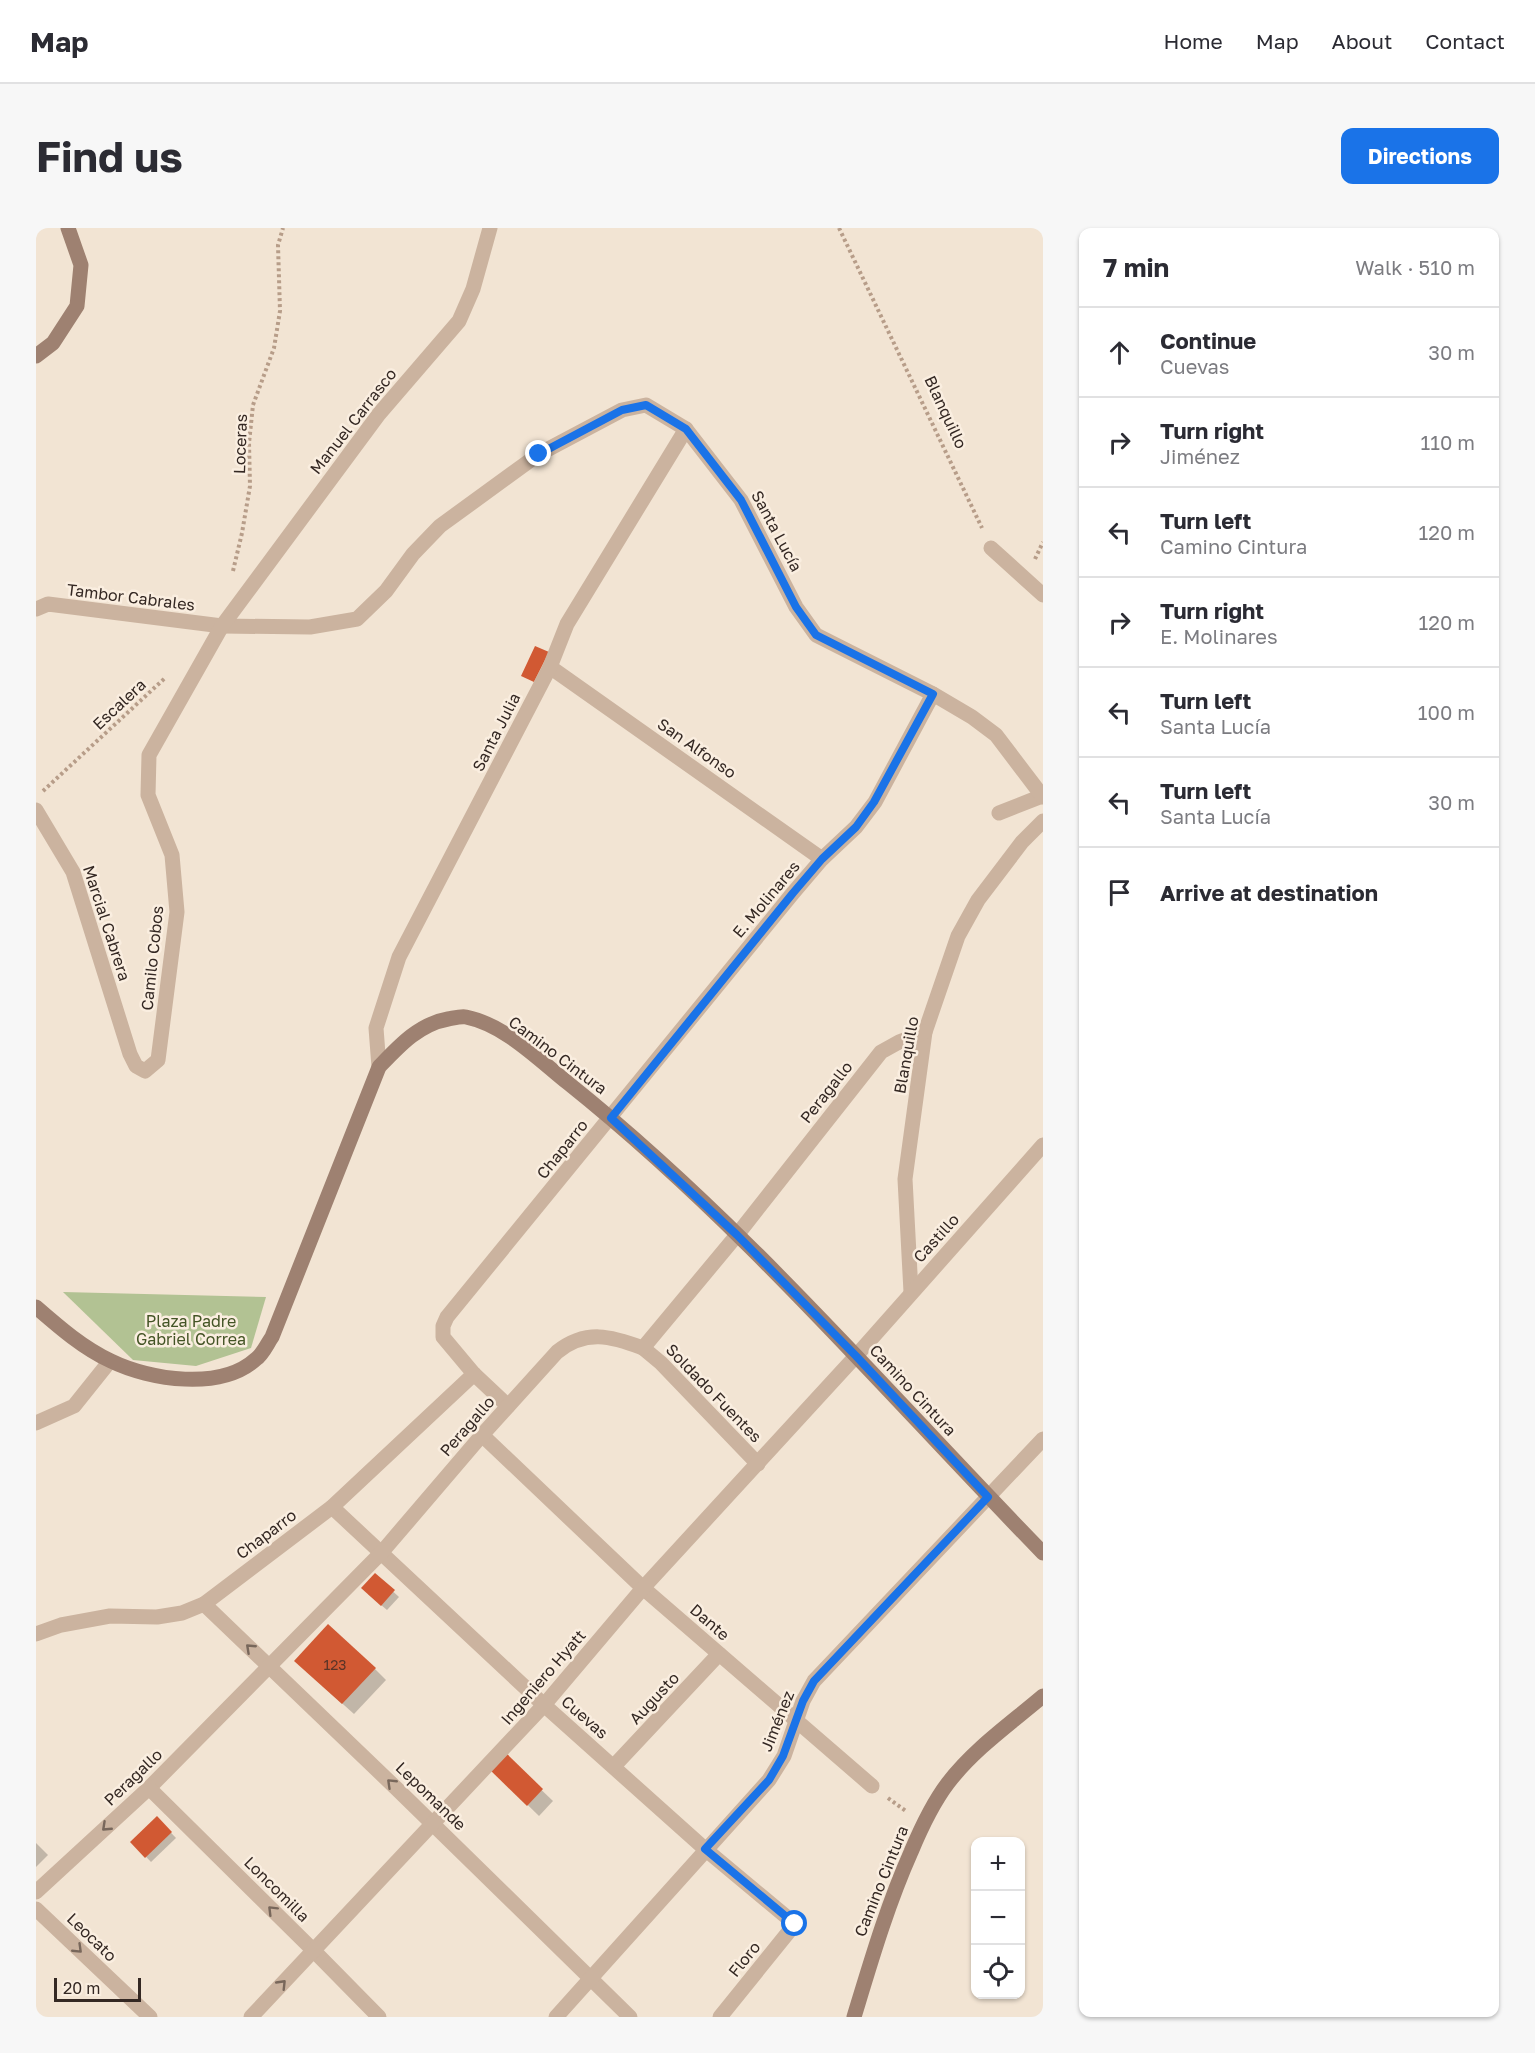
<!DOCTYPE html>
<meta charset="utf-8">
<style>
:root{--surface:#fff;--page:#f7f7f7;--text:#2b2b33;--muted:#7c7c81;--line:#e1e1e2;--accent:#1a73e8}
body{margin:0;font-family:"Golos Text",sans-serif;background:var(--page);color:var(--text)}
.controls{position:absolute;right:18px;bottom:18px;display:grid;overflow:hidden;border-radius:12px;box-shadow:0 2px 4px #0004}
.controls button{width:54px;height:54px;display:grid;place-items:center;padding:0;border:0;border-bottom:2px solid var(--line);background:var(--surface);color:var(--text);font:30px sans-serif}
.scale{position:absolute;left:18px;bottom:15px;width:87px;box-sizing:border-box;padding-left:6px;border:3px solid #342823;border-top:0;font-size:16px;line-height:21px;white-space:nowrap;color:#342823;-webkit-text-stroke:4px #faeee0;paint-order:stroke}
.stop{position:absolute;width:18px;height:18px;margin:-14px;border:4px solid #1a73e8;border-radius:50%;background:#fff}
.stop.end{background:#1a73e8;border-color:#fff;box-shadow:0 2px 6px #0008}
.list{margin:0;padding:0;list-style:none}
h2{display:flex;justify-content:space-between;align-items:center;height:78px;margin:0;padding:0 24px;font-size:26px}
h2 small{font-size:20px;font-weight:400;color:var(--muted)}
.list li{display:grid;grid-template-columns:39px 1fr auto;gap:18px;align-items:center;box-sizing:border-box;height:90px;padding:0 24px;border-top:2px solid var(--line)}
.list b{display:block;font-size:22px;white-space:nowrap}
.list p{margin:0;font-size:20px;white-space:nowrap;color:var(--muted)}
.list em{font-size:20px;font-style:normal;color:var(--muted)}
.icon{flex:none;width:33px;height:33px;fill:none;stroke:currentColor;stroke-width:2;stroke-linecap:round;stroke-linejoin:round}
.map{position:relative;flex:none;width:1007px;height:1789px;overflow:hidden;border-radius:12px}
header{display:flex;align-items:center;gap:36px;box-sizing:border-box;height:84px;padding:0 30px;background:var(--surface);border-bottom:2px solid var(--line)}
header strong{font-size:28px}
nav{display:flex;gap:33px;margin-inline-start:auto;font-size:21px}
.intro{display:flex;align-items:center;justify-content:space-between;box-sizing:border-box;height:144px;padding:0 36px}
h1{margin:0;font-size:42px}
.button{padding:15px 27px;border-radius:12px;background:var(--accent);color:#fff;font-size:21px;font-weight:700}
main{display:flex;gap:36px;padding:0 36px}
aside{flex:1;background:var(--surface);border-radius:12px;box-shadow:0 2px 4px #0004}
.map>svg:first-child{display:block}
</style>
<header>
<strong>Map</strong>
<nav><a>Home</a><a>Map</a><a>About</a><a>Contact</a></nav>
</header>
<div class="intro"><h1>Find us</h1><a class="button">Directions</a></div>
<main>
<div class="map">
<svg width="1007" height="1789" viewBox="0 0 1007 1789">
<rect width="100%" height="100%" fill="#f2e4d3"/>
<polygon fill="#b2c293" points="27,1064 230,1069 215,1120 160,1138 97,1132"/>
<g fill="#0003">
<polygon points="339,1347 363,1369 351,1382 332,1366"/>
<polygon points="339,1441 350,1452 318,1486 271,1444"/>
<polygon points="468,1526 517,1573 503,1588 454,1540"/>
<polygon points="121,1590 140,1610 115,1634 96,1614"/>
<polygon points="0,1615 12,1627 0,1639"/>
</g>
<g fill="#d15933">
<polygon points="499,418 513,424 498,454 485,448"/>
<polygon points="339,1345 359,1362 345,1378 325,1360"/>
<polygon points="292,1396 340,1440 306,1476 258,1433"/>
<polygon points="468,1523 507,1561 491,1578 452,1540"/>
<polygon points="121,1588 136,1604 109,1630 94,1614"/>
</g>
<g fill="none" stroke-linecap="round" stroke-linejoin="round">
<g stroke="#b79d89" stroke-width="4" stroke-dasharray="3 3" stroke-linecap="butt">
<polyline points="803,0 946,300"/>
<polyline points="999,331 1007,314"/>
<polyline points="197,343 206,305 214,258 213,215 217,177 238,120 244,83 242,17 247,0"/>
<polyline points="7,563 129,450"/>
<polyline points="852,1570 870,1583"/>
</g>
<polyline stroke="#cbb39f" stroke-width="15" points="963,585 1006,568"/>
<g stroke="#cbb39f" stroke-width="15">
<polyline points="955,320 1007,367"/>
<polyline points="0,381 12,376 186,398 274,399 321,391 350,363 377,326 404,298 503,226 586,182 610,177 650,201 705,272 760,379 780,407 897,466 936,489 960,507 1007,569"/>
<polyline points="514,439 786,631"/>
<polyline points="0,582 37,644 94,826 100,838 109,843 122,832 141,684 136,627 112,567 113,527 186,398 343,186 423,93 437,61 454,0"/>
<polyline points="343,839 340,800 363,729 514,439 531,396 650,201"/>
<polyline points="875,1064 869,951 889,804 922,708 942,672 986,614 1007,593"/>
<polyline points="607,1120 625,1135 722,1236"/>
<polyline points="820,1128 1007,917"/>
<polyline points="472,1178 438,1146 407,1109 407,1098 411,1089 757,665 786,631 820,599 839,574 897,466"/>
<polyline points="0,1195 38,1178 74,1133"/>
<polyline points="446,1207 607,1360 836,1558"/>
<polyline points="296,1279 508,1477 669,1621 759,1696 684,1789"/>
<polyline points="168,1376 361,1561 594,1789"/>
<polyline points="0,1406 25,1397 74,1388 121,1389 146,1385 168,1376 296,1279 438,1146"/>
<polyline points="578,1538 683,1426"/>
<path d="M113 1560 346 1324 446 1207 521 1124C550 1101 575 1108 607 1120L701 1007 845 824 863 814 889 804"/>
<polyline points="278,1723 343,1789"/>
<polyline points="520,1789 733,1552 748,1528 767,1473 778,1453 1007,1211"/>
</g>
<g stroke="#cbb39f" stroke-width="15">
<polyline points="0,1664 113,1560 278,1723"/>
<polyline points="0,1681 114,1789"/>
<polyline points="215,1789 508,1477 607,1360 820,1128"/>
</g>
<g stroke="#9e8171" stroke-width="15">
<polyline points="0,128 17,115 41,78 45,37 32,0"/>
<path d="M0 1079C23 1099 47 1120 75 1133 114 1152 185 1163 220 1131 227 1126 231 1116 236 1109L343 839C363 818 383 796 412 791 418 790 425 788 430 789 469 797 502 831 532 855 706 994 852 1166 1007 1325"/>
<path d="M818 1789C835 1733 851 1678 875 1624 885 1600 896 1576 912 1555 938 1521 974 1496 1007 1468"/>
</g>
</g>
<defs><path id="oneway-chevron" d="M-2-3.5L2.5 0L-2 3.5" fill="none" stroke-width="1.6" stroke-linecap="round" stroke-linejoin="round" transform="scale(1.5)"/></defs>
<g stroke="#78675b">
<use href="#oneway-chevron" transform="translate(214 1420) rotate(-137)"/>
<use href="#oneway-chevron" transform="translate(355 1555) rotate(-136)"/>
<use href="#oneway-chevron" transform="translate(70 1599) rotate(137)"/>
<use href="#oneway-chevron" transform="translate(236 1682) rotate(-135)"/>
<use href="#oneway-chevron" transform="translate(42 1721) rotate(44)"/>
<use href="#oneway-chevron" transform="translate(246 1756) rotate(-46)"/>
</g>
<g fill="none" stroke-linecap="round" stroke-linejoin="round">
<polyline stroke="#1a73e8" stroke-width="8" points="503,226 586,182 610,177 650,201 705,272 760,379 780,407 897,466 838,574 820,599 786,631 757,665 575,890 701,1007 820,1128 952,1269 778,1453 767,1473 747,1528 733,1552 669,1621 759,1696"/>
</g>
<g text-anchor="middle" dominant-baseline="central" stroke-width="5" stroke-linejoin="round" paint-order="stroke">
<g font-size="14" fill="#5b3427">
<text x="299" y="1436">123</text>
</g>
<g font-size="16" fill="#342823" stroke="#faeee0">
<text transform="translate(910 184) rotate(65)">Blanquillo</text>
<text transform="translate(317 193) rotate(-52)">Manuel Carrasco</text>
<text transform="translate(204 216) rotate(-88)">Loceras</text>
<text transform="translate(741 303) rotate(62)">Santa Lucía</text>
<text transform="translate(95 369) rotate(7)">Tambor Cabrales</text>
<text transform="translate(83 476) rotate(-43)">Escalera</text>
<text transform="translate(460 504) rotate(-63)">Santa Julia</text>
<text transform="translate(661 520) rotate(35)">San Alfonso</text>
<text transform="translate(730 671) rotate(-50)">E. Molinares</text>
<text transform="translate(71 695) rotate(72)">Marcial Cabrera</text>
<text transform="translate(116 730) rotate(-84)">Camilo Cobos</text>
<text transform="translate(522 827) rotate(37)">Camino Cintura</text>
<text transform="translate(870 827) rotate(-80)">Blanquillo</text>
<text transform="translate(790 864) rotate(-52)">Peragallo</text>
<text transform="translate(526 921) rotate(-51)">Chaparro</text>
<text transform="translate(900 1010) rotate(-48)">Castillo</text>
<text transform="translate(877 1162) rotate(47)">Camino Cintura</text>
<text transform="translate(678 1165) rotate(46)">Soldado Fuentes</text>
<text transform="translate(431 1198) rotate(-49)">Peragallo</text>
<text transform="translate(230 1306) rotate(-37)">Chaparro</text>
<text transform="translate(674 1394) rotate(41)">Dante</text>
<text transform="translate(507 1449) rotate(-49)">Ingeniero Hyatt</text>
<text transform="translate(618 1470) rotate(-47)">Augusto</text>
<text transform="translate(549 1489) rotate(41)">Cuevas</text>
<text transform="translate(741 1493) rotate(-68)">Jiménez</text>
<text transform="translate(97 1549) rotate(-44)">Peragallo</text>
<text transform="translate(395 1568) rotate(44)">Lepomande</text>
<text transform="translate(845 1653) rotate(-68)">Camino Cintura</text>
<text transform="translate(241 1661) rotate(45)">Loncomilla</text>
<text transform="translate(56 1709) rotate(44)">Leocato</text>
<text transform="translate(708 1731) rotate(-51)">Floro</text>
</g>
<g font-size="16" fill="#435425" stroke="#faeee0">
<text x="155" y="1093">Plaza Padre<tspan x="155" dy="18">Gabriel Correa</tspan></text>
</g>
</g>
</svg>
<div class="controls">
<button>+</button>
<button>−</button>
<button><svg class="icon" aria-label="locate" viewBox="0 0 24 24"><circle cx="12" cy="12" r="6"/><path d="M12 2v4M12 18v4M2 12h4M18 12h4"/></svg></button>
</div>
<div class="scale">20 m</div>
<div class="stop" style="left:759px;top:1696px"></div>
<div class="stop end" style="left:503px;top:226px"></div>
</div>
<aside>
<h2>7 min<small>Walk · 510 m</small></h2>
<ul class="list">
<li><svg class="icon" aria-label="ahead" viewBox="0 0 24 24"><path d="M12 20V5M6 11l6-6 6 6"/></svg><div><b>Continue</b><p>Cuevas</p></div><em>30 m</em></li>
<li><svg class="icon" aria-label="right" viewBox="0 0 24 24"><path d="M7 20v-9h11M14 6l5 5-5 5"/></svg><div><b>Turn right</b><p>Jiménez</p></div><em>110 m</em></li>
<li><svg class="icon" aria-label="left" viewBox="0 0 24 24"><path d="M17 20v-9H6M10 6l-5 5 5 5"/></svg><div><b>Turn left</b><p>Camino Cintura</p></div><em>120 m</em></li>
<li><svg class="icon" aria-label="right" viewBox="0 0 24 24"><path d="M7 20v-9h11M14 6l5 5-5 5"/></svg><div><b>Turn right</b><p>E. Molinares</p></div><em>120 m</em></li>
<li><svg class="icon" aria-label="left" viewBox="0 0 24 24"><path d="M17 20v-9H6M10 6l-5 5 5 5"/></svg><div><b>Turn left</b><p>Santa Lucía</p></div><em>100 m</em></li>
<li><svg class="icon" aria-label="left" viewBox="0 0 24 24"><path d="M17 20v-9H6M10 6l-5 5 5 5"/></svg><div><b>Turn left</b><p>Santa Lucía</p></div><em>30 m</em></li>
<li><svg class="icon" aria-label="arrive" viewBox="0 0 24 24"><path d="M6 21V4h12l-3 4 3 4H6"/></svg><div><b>Arrive at destination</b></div></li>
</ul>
</aside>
</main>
